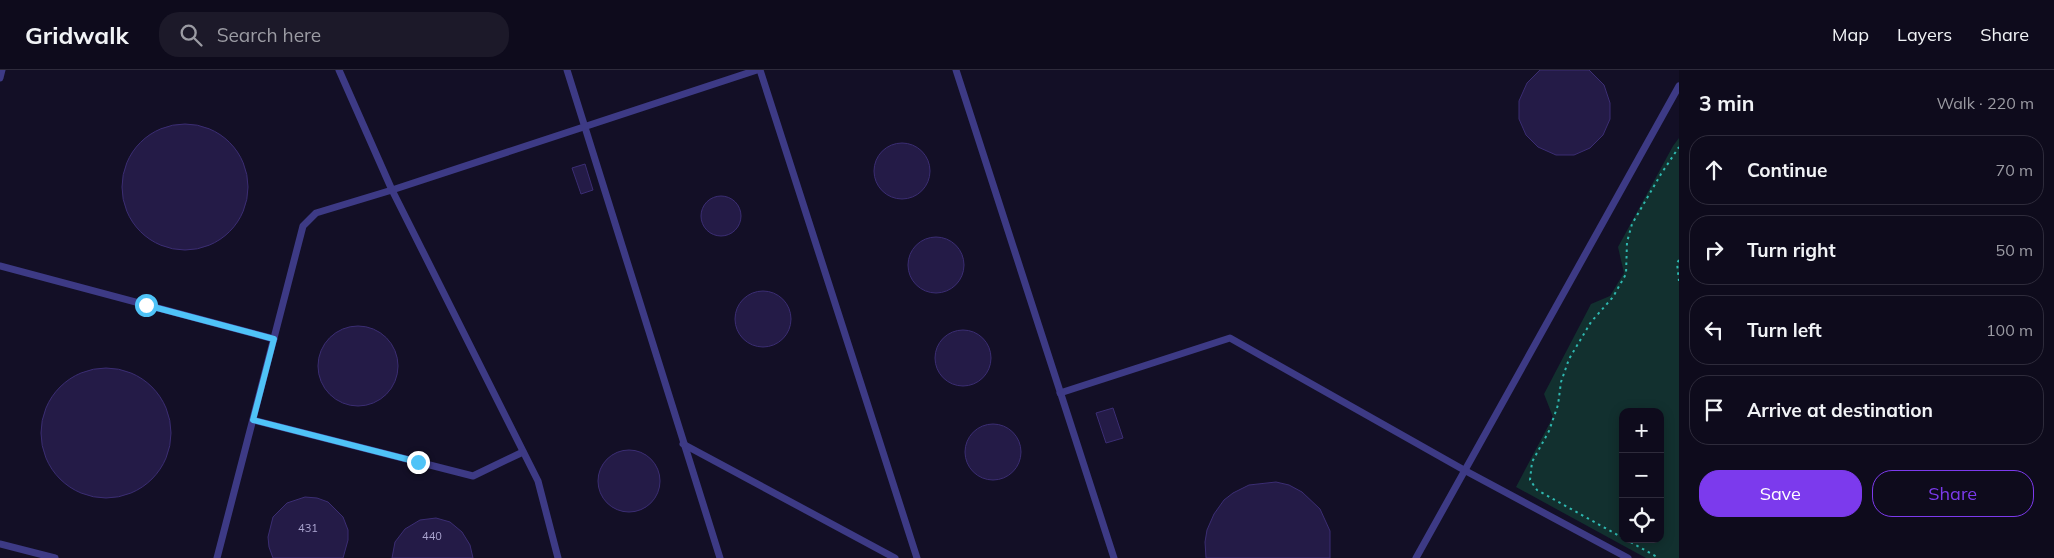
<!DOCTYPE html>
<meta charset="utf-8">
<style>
:root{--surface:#0e0b1c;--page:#1c1929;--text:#f1f3f6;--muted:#9b9ba3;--line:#2e2b3b;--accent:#7c3aed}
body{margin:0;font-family:Mulish,sans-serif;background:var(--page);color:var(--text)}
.controls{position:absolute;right:15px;bottom:15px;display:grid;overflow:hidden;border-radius:10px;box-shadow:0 2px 12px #0003}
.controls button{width:45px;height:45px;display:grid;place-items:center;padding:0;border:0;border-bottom:1px solid var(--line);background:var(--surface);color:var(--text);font:25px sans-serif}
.stop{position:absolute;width:15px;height:15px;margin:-11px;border:4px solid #4fc3f7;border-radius:50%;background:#fff}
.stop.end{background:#4fc3f7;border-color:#fff;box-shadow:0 1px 5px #0008}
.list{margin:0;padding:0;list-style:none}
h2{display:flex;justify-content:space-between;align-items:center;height:65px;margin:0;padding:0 20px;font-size:21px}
h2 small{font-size:16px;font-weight:400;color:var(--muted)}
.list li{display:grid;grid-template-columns:32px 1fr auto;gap:15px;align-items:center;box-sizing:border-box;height:70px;margin:0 10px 10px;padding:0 10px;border:1px solid var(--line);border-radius:20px}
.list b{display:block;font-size:19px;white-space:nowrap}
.list em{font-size:16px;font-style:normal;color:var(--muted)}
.actions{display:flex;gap:10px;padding:15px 20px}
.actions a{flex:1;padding:11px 0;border:1px solid var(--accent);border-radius:20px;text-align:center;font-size:18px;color:var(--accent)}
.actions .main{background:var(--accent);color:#fff}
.icon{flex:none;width:28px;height:28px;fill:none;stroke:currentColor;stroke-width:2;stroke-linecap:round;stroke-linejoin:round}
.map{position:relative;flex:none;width:1679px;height:488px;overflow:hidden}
header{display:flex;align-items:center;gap:30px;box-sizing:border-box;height:70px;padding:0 25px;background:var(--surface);border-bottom:1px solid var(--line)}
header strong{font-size:24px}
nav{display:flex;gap:28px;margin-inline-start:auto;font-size:18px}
.search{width:350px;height:45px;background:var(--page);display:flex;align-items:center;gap:12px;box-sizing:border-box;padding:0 18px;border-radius:20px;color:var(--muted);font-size:19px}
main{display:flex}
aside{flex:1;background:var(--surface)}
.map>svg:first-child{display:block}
</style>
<header>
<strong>Gridwalk</strong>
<div class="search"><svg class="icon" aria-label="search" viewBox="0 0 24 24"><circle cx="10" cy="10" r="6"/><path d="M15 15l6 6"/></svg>Search here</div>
<nav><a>Map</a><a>Layers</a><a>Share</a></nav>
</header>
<main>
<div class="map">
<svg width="1679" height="488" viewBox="0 0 1679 488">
<rect width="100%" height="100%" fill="#130f26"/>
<path fill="#12302f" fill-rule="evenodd" d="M1679 68V488H1646L1516 417 1553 347 1544 324 1591 234 1610 226 1624 203 1618 177 1673 76ZM1623 342H1660V469H1623Z"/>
<g fill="#241b47" stroke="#3b2d73">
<polygon points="1540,0 1589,0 1604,15 1610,33 1610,49 1603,65 1590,78 1574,85 1556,85 1538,77 1526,65 1519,49 1519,31 1527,13"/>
<circle cx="185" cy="117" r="63"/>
<circle cx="902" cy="101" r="28"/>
<polygon points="585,94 593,120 581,124 572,98"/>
<circle cx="721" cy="146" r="20"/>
<circle cx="936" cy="195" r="28"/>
<circle cx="763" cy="249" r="28"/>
<circle cx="358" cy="296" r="40"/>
<circle cx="963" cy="288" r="28"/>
<circle cx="106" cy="363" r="65"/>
<polygon points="1113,338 1123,368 1106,373 1096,343"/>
<circle cx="993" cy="382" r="28"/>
<circle cx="629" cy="411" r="31"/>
<polygon points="1276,412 1289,415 1302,422 1320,439 1330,461 1330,488 1206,488 1205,472 1207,460 1214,444 1224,430 1233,423 1249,415"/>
<polygon points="305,427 317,428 328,432 343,447 348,460 348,470 343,488 273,488 269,477 268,467 273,447 287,433"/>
<polygon points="436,448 450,452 462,462 470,475 473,488 392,488 395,472 405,459 420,450"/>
</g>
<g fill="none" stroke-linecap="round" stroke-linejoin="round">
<g stroke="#2fb8b0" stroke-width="2" stroke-dasharray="2.5 4" stroke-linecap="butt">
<polyline points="1679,190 1677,193 1679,211"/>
<polyline points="1623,468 1537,420 1530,410 1532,392 1549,361 1558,335 1561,312 1569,289 1591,252 1613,227 1626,204 1627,172 1632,154 1661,104 1679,77"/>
<polyline points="1625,469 1659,488"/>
</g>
<g stroke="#3d3a85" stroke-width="7">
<polyline points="339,0 392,120 538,411 558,488"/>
<polyline points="567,0 720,488"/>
<polyline points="760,0 917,488"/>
<polyline points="956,0 1114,488"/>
<polyline points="0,8 2,0"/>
<polyline points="0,196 274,269"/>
<polyline points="1060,323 1230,268 1464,400 1628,488"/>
<polyline points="253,350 473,406 523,382"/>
<polyline points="683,374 895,488"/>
<polyline points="0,474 55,488"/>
<polyline points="217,488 303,156 316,143 392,120 757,0"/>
<polyline points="1416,488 1679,16"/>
</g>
</g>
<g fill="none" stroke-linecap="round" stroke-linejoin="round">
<polyline stroke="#4fc3f7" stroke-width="6" points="146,235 274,269 253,350 418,392"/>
</g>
<g text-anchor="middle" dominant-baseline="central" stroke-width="4" stroke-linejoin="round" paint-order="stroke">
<g font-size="11" fill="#aca6d1">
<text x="308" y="458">431</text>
<text x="432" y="466">440</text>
</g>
</g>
</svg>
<div class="controls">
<button>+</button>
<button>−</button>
<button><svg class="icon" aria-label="locate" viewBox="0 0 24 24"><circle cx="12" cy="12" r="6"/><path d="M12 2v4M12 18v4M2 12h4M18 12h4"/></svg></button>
</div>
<div class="stop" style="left:146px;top:235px"></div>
<div class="stop end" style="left:418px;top:392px"></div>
</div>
<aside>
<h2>3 min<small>Walk · 220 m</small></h2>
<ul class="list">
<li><svg class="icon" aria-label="ahead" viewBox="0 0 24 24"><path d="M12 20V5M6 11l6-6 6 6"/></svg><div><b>Continue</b></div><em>70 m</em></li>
<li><svg class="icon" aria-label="right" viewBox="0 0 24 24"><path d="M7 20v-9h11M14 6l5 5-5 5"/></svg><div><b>Turn right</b></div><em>50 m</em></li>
<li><svg class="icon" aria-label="left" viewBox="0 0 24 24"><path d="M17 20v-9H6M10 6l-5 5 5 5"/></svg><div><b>Turn left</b></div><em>100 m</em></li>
<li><svg class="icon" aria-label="arrive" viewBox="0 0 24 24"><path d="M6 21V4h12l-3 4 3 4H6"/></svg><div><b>Arrive at destination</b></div></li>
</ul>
<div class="actions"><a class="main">Save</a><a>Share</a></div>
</aside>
</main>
